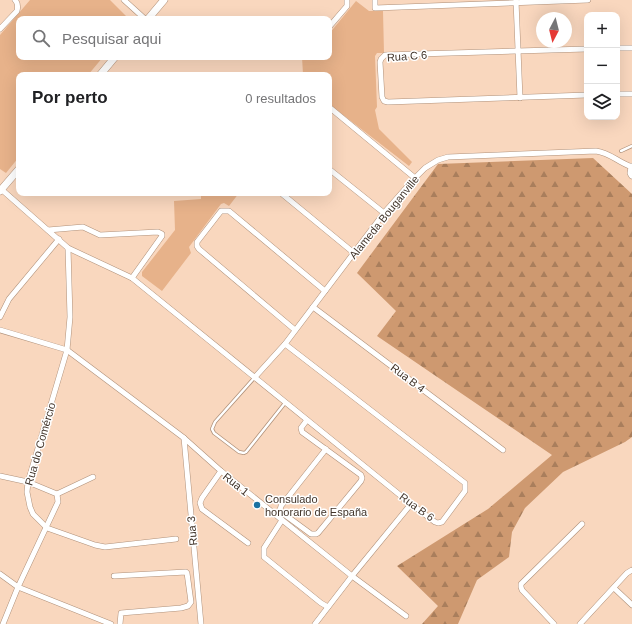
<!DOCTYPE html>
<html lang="pt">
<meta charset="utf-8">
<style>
:root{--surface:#fff;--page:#f2f2f2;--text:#202124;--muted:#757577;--line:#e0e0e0}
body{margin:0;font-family:Helvetica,sans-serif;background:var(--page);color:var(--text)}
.controls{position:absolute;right:12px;top:12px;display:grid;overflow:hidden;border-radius:8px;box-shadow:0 4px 16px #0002}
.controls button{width:36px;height:36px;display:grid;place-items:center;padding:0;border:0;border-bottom:1px solid var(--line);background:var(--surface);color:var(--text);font:20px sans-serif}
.compass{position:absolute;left:536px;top:12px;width:36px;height:36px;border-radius:50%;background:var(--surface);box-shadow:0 4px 16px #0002;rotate:187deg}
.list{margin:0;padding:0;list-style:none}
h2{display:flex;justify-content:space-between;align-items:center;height:52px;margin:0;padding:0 16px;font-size:17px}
h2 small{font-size:13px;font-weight:400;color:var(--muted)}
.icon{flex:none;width:22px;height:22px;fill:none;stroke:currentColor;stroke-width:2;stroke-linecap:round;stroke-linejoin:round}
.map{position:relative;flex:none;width:632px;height:624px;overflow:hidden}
.search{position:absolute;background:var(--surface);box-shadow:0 4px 16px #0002;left:16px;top:16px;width:316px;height:44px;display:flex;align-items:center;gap:10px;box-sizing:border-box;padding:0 14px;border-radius:8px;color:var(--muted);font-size:15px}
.panel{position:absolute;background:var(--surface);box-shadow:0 4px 16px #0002;left:16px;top:72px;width:316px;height:124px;border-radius:8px}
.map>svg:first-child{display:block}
</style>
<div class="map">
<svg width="632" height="624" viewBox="0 0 632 624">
<defs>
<pattern id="forest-firs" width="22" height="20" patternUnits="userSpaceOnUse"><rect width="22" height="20" fill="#ce9970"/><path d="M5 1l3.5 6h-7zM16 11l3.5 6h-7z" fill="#a97e5c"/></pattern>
</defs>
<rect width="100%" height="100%" fill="#f9d7be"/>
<polygon fill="url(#forest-firs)" points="593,158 632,194 632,437 625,442 563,472 525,508 512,532 509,557 477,580 458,624 422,624 438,606 397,566 488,509 552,455 377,336 396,311 357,273 438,164"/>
<g fill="#e7b28a">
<polygon points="30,0 110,0 129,19 19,19 19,57 103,57 88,75 19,75 19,157 6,173 0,169 0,35"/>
<polygon points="356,1 369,11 383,11 384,53 377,53 375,56 377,107 375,110 379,129 412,162 409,166 329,104 329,75 295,75 303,74 302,57 329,57 329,34"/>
<polygon points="201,193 239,193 229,206 224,203 221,204 189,247 191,253 162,291 142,276 142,272 175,230 174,201 201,199"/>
</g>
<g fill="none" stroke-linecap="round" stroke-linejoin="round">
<g stroke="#b0917a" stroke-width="4">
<g id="lane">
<polyline points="621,151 632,146"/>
<polyline points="255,377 215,422 212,429 214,433 239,452 244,453 246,452 285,403"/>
</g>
</g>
<g stroke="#b0917a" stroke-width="6">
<g id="street">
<polyline points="124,0 145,19"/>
<polyline points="375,0 375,8 588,0"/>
<polyline points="516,1 520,98"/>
<polyline points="329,27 347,6 347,0"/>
<path d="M0 29 17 11C18 7 18 3 15 0"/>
<polyline points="617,48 632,48"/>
<polyline points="587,49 385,55 381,59 380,62 382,97 384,101 388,102 587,95"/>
<polyline points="617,94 632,94"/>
<polyline points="329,107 415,178"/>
<polyline points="329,169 384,213"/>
<polyline points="1,189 68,248 132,278 411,504 435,522 438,523 442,522 465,491 465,483 285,344"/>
<polyline points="281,193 354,253"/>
<polyline points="48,230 83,227 100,235 158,232 162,234 162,236 132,278"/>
<polyline points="68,248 70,317 67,350 28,482 27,492 30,507 33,514 47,528 95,545 105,547 176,539"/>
<polyline points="313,307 503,450"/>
<polyline points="0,317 9,299 59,239"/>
<polyline points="0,330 67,350 184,438 221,471 352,576 406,616"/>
<polyline points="295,330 199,249 197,246 197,242 221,211 229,211 325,291"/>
<path d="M255 377 285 344 384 213 415 178 425 168 438 160 448 157 596 151C611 153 617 162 632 167"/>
<polyline points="307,420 301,428 302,432 361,475 362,478 361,481 318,533 316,534 311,534 281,512 280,510 281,506 326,449"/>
<polyline points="184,438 201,624"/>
<polyline points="221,471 202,498 200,503 202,509 248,543"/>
<polyline points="0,476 28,482 57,494 58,502 18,587 3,624"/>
<polyline points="57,494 93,477"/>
<polyline points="282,520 264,548 264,557 321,603 328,607"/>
<polyline points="0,574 18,587 111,624"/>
<polyline points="114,576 186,572 187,573 191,602 188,606 181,608 121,613 120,624"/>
<polyline points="614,588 632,605"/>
<polyline points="315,624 352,576 411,504"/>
<polyline points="554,624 522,590 521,587 521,584 582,524"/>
<polyline points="580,624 627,573 632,570"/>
</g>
</g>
<g stroke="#b0917a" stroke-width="8">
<g id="secondary">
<polyline points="148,19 164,0"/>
<polyline points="100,75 115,57"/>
<polyline points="632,167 631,173 632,175"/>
<polyline points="0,191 19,169"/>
</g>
</g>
<use href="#lane" stroke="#fff" stroke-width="2.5"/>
<use href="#street" stroke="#fff" stroke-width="5"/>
<use href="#secondary" stroke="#fff" stroke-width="7"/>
</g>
<circle fill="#1b72a2" stroke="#fff" stroke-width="1.5" cx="257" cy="505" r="4"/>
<g text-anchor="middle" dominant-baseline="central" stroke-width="3" stroke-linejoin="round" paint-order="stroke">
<g font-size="11" fill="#42352b" stroke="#fff">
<text transform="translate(407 56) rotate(-4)">Rua C 6</text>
<text transform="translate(384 217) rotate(-51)">Alameda Bouganville</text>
<text transform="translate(408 378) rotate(37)">Rua B 4</text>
<text transform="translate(40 444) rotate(-74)">Rua do Comércio</text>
<text transform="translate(236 484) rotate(39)">Rua 1</text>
<text transform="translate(417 507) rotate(36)">Rua B 6</text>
<text transform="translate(192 531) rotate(-95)">Rua 3</text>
</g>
<g font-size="11" fill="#42352b" stroke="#fff" text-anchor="start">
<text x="265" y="499">Consulado<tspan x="265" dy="13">honorario de España</tspan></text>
</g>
</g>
</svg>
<div class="controls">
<button>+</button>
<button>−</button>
<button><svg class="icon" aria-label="layers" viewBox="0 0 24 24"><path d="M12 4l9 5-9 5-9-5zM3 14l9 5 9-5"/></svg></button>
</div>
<svg class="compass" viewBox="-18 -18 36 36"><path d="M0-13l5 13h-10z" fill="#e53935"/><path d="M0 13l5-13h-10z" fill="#757577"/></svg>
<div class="search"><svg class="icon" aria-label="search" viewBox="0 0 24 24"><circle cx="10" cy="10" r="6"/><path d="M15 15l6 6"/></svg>Pesquisar aqui</div>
<section class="panel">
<h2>Por perto<small>0 resultados</small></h2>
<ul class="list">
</ul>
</section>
</div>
